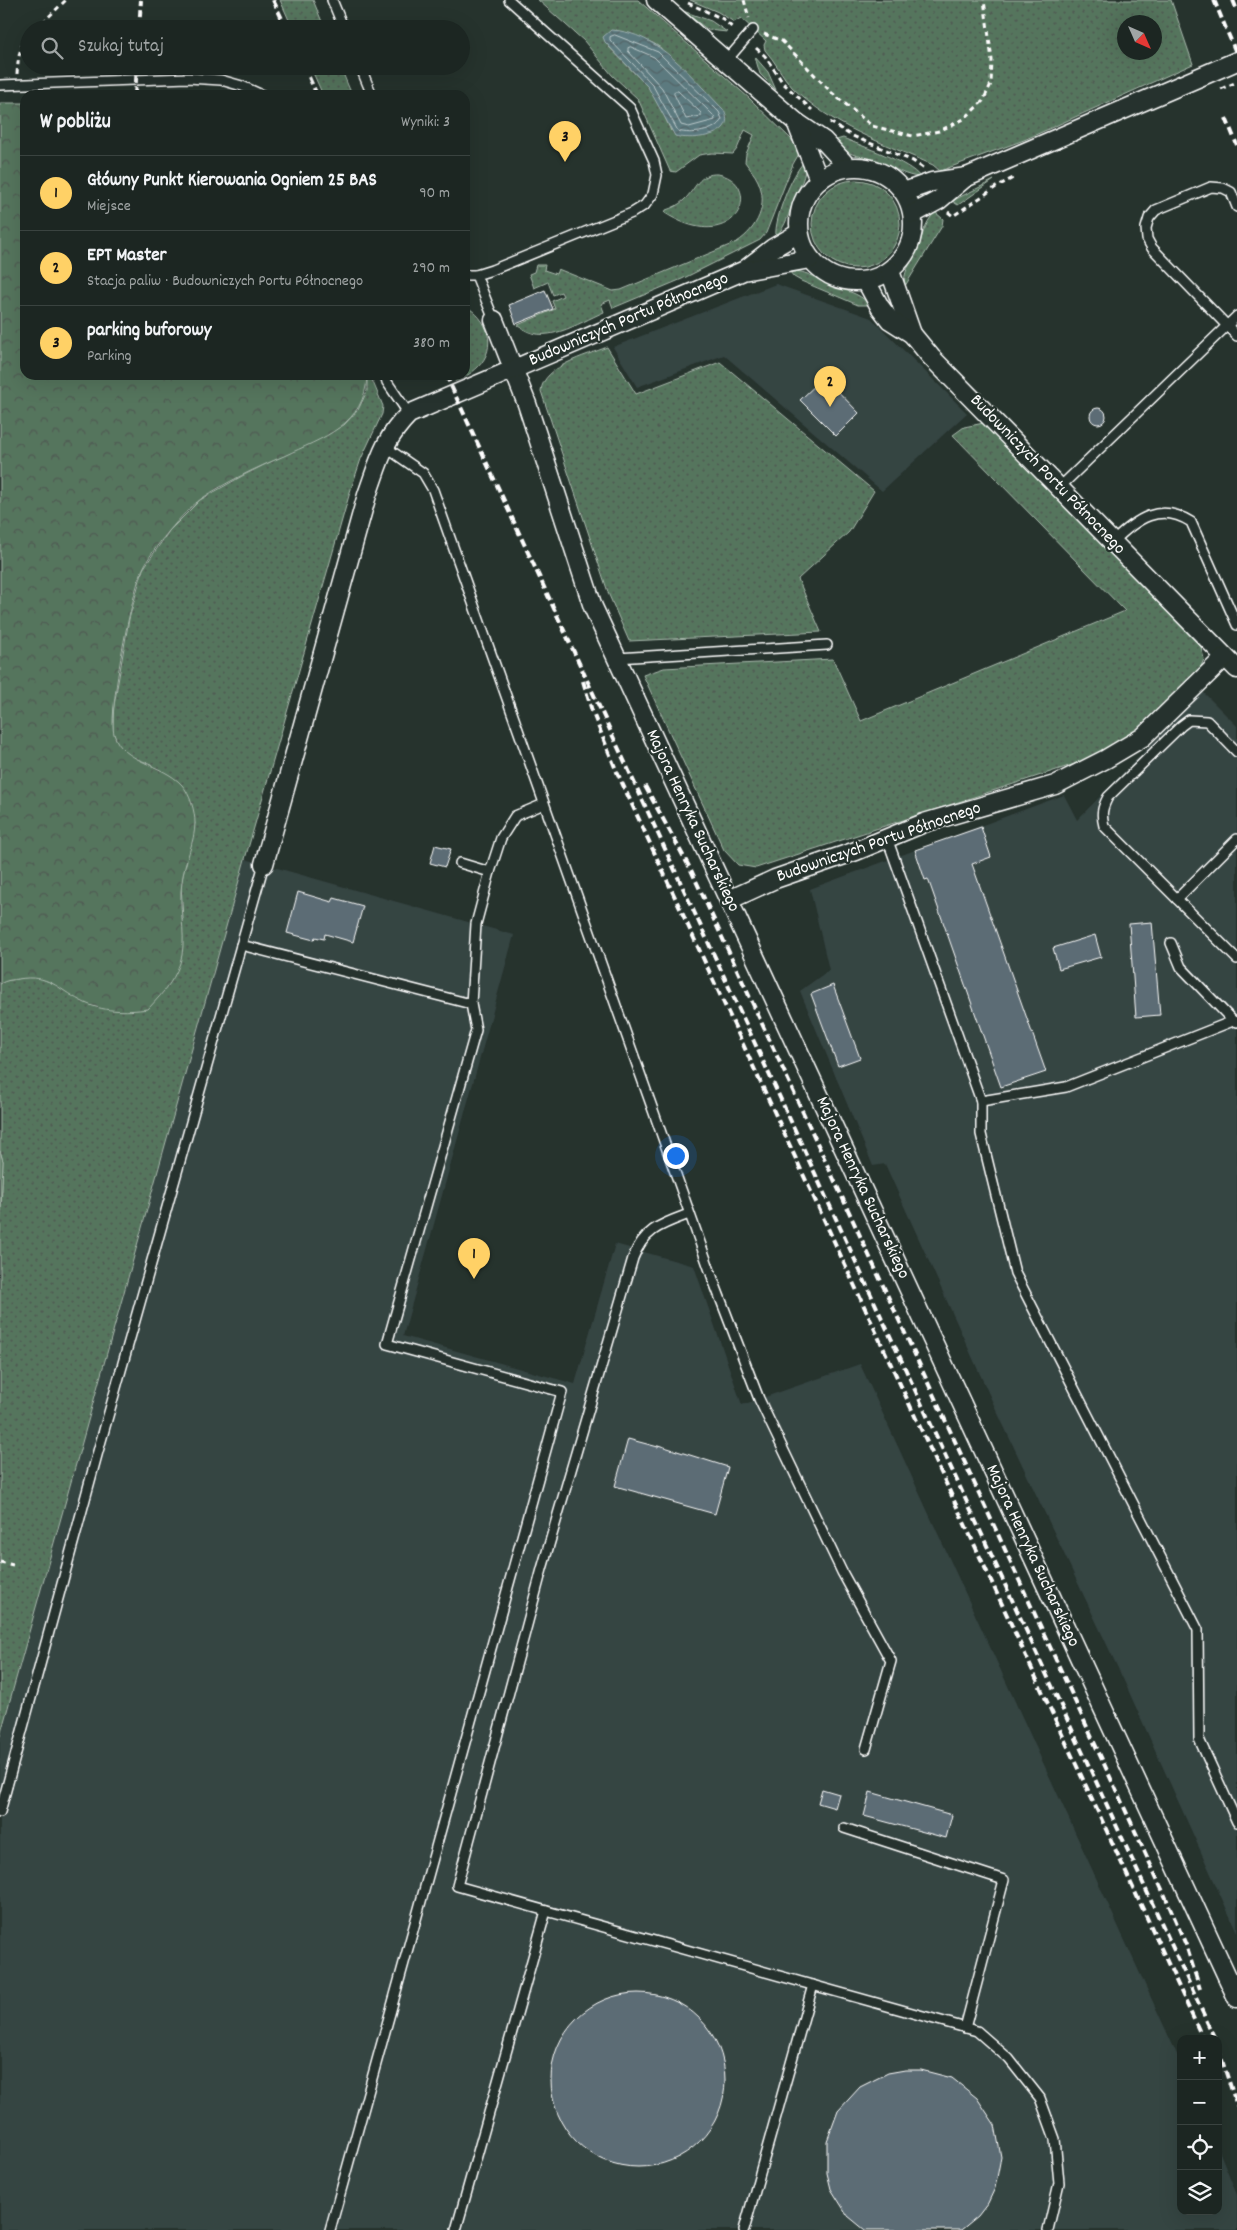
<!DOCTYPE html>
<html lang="pl">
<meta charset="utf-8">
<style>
:root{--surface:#1c2622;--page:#252e2a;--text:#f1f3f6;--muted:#a0a5a5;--line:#3a4340;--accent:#ffd166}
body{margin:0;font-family:Dekko,sans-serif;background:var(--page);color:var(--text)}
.controls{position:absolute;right:15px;bottom:15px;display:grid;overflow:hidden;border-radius:10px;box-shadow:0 5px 20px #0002}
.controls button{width:45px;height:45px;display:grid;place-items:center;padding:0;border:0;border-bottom:1px solid var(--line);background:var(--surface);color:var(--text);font:25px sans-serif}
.compass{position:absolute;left:1117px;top:15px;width:45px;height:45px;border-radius:50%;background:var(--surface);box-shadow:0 5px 20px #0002;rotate:135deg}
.you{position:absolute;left:675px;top:1155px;width:18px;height:18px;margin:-12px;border:4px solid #fff;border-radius:50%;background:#1a73e8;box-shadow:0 0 0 8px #1a73e833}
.badge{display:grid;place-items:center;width:32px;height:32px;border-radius:50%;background:var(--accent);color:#111;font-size:16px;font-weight:700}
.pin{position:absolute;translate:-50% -41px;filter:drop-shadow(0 1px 2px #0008)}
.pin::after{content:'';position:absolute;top:26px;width:18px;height:15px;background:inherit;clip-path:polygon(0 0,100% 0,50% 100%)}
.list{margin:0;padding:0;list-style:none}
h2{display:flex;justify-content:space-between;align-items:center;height:65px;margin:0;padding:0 20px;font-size:21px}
h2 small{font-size:16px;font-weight:400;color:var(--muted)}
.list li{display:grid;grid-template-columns:32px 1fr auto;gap:15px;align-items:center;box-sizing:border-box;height:75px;padding:0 20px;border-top:1px solid var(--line)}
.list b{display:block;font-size:19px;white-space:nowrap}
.list p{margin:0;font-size:16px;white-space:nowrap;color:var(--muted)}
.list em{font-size:16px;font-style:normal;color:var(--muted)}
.icon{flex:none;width:28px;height:28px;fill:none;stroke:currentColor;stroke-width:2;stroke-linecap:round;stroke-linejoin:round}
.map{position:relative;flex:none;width:1237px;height:2230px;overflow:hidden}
.search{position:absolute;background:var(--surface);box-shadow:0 5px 20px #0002;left:20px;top:20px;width:450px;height:55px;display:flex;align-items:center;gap:12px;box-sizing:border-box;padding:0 18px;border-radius:28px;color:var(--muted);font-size:19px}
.panel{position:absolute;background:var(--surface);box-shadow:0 5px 20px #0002;left:20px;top:90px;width:450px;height:290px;border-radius:15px}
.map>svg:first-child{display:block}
</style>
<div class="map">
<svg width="1237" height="2230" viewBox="0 0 1237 2230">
<defs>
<pattern id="grass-dots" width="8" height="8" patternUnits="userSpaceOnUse" patternTransform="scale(1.25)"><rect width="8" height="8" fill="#55745d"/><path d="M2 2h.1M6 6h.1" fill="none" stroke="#4f5a52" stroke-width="1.8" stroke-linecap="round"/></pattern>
<pattern id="forest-crowns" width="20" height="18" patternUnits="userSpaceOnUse" patternTransform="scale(1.25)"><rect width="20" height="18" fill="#55745d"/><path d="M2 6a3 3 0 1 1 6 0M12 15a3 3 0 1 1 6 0" fill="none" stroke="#4f5a52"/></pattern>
<pattern id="water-waves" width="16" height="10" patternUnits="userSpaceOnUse" patternTransform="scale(1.25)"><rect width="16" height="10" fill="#5b7a7f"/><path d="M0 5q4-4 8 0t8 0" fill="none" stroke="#546366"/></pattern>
</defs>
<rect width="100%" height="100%" fill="#26332d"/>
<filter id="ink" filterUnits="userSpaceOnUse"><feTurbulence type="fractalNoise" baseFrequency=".02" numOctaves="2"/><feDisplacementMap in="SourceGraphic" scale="10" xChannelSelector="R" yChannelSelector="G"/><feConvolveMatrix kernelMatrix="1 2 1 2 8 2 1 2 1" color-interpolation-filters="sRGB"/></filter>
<g filter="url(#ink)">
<g fill="#364443">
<polygon points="776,284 871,318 967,413 882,491 724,355 637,387 613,347"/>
<polygon points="1203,692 1237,726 1237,1932 1125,1683 993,1403 885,1164 873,1166 800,991 829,970 810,889 1064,795 1077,820"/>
<polygon points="245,859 514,935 403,1336 575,1384 615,1244 694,1266 742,1405 860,1364 1181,2063 1181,2211 1218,2211 1218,2148 1237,2195 1237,2230 0,2230 0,1736"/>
</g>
<g fill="url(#grass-dots)" stroke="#aabaae" fill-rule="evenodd">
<polygon points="280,0 313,0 325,29 293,29"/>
<path d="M538 0H638L749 98 791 139 800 152 793 164 766 233 760 240 682 279 613 308 610 300 601 304 604 312C578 323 543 348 518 325L555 309 552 301 563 296 561 292 553 295 548 282 534 288 529 274 534 272 536 265H545L544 270 556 274 558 269 613 291 621 290 737 242C757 229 769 205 758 181 755 174 749 168 745 162L746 154 754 135 745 130 737 149 733 154 712 153 699 155 676 172 670 171 638 99 612 75 584 41ZM616 30 653 43 661 48 671 131 658 102 648 87 608 46Z"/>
<path d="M690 0H1171L1193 64 1024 140 940 171 933 165C883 143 831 126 792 87 782 76 775 61 765 50L764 45 766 41 741 18 734 22 718 12ZM1124 22H1154V52H1124Z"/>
<polygon points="683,11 711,21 727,32 708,30"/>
<polygon points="755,57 768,72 776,90 760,74"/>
<polygon points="310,66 340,66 352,95 323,95"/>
<path d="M843 138C861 146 910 162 920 177 905 176 896 169 883 163 860 153 855 161 833 141Z"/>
<path d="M805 161C807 177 799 186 794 200 788 214 787 225 776 236 774 219 792 173 805 161Z"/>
<path d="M718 174C766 183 737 259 665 213L666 210C672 208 679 205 684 200 696 189 698 173 718 174Z"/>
<circle cx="856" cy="224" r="44"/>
<polygon points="994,180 958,205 952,201"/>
<path d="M935 212 943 219 942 226 905 286C902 272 911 264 916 252 923 237 923 225 935 212Z"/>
<path d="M789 271C805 270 813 277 827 284 843 291 858 291 870 305H858L801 281 794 277Z"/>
<path d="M465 306C488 318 498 347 478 367 471 374 463 378 455 381L452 375H465Z"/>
<path d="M607 347 636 394 720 362 874 491 849 532 798 579 821 632 629 641 609 595 541 391C543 366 586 356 607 347Z"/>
<polygon points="367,375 370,375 383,406 382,414 361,459 350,492 245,859 0,1736 0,1233 3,1161 0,1151 0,984 5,981 35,976 59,986 82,1001 183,919 181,884 195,823 151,764 131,757 119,748 113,732 113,711 129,619 143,569 169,531 200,500 242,476 344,425 358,410 367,391"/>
<polygon points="984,423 1201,647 1204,659 1200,669 1131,736 1078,763 756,868 738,865 724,850 643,675 664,668 833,659 861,721 1125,611 953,435 964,427"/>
</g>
<g fill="url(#forest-crowns)" stroke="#aabaae">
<path d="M0 103H25V375H367C366 425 322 438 284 456 256 468 226 482 201 499 184 511 150 551 142 571 136 585 133 602 129 617 124 638 109 716 114 734 122 763 162 763 182 785 190 794 195 811 195 823 195 842 184 863 182 882 178 906 186 931 182 955 178 977 163 993 148 1009 125 1012 102 1012 81 1001 56 988 50 974 18 979 12 980 6 980 0 984Z"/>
<polygon points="0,1151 3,1161 0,1233"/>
</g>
<path fill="url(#water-waves)" stroke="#9dafb2" d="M611 30C659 32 692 78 723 109 740 136 692 141 675 136L648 87 605 42 603 37Z"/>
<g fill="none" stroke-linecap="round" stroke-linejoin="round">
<g stroke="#bdcacc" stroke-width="1">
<path d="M615 35 658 52 719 112 722 119C716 132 691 135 678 131L652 84 610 40V37Z"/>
<polygon points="631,47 654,57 714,116 715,120 689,127 681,125 662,88 628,51 628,48"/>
<polygon points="675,91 678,91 701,113 701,116 686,119 674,94"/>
</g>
</g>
<g fill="#5c6c75" stroke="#fff">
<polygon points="545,290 553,309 516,324 509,305"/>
<polygon points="824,377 859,413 836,436 800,400"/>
<circle cx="1098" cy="416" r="8"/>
<polygon points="981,827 991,857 972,864 1046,1072 1001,1087 928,879 925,880 915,850"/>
<polygon points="435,845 451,849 445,867 430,863"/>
<polygon points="298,892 332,902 334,898 363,906 353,942 325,934 324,939 315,937 314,940 287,933"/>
<polygon points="1152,922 1160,1015 1136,1017 1129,924"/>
<polygon points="1095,935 1101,957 1059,969 1053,948"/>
<polygon points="833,985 860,1058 838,1066 811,994"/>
<polygon points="628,1439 658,1447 658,1445 728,1467 715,1514 615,1486"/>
<polygon points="822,1789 839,1794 835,1808 818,1803"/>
<polygon points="870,1792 952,1815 946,1838 864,1816"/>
<circle cx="638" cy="2080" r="87"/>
<polygon points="905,2070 921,2070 952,2078 977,2098 995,2125 1001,2157 995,2188 988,2203 978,2216 961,2230 865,2230 848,2216 831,2189 827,2173 827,2141 838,2111 860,2087 888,2073"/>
</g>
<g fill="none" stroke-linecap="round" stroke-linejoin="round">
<g stroke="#fff" stroke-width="12">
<g id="lane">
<polyline points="332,0 344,29"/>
<polyline points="726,61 753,30"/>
<polyline points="360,66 372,95"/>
<polyline points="0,85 188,78 221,80 242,86 262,95"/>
<polyline points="1237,207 1231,192 1223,188 1211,187 1156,210 1149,218 1146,228 1147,239 1152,248 1237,336"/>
<polyline points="465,275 476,275 492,270 632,213 645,205 653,194 657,175 654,161 630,108 509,0"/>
<polyline points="476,275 494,320"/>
<polyline points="385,375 387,382 409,414"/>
<polyline points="384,446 423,473 433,490 714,1282 759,1399 842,1572 891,1661 866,1749"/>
<polyline points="1059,488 1237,316"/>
<path d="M1113 542C1136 519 1160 502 1191 522L1237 625"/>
<polyline points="617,658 827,645"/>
<path d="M1237 752 1207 721 1189 720 1181 726 1108 797C1102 808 1101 814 1104 826L1237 959"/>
<polyline points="887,838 981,1101 1066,1087 1233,1021 1237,1022"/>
<polyline points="460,863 490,872"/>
<polyline points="1177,899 1237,839"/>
<polyline points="1171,943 1181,967 1233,1021"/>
<polyline points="241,945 471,1004"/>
<polyline points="981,1101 981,1134 1015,1273 1198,1630 1199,1739 1237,1822"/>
<path d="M689 1214C662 1224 644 1229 633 1258L542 1569 457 1886 977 2031 1009 2059 1040 2098 1055 2139 1059 2183 1048 2230"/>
<polyline points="0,1812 97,1455 264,864"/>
<polyline points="844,1828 1004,1880 965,2028"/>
<polyline points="330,2230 562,1392 387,1344 476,1030 471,1004 476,924 490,872 501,838 515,816 544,804"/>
<polyline points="456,2230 546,1911"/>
<polyline points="744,2230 813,1985"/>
</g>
</g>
<g stroke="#fff" stroke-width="21">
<g id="street">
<polyline points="656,0 796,122 824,141 847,166"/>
<polyline points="796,122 819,180"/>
<circle cx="856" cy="224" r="57"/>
<polyline points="904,192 932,182 967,177 1237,61"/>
<polyline points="913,214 939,200 966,177"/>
<polyline points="746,269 773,248 799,233"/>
<polyline points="890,271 912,334"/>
<polyline points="866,281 880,307 890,320 912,334 931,357 1237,669"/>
<polyline points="494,320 527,404 593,607 1237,1998"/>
<path d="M264 864 367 495C379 462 383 440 409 414L743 271 810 259"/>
<polyline points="729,900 775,879 856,851 924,823 1055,785 1106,759 1143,737 1225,657"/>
</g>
</g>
<g stroke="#fff" stroke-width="3" stroke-dasharray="5 4" stroke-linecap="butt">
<polyline points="744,0 749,18"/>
<polyline points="688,3 723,19 735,30"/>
<polyline points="36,29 66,0"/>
<polyline points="764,34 782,41 832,93 872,126 913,136 939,131 964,119 983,101 991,84 992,60 984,0"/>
<polyline points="756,48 765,56 783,83 812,110"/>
<path d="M17 74C18 62 19 44 29 35"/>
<polyline points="1221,89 1237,82"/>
<polyline points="830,122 850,135 913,161 923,168"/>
<polyline points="948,212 953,216 996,187 1013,178"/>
<polyline points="0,1562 13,1565"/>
</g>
<use href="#lane" stroke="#26332d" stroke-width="9"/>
<use href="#street" stroke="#26332d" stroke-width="18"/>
<g stroke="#fff" stroke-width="4" stroke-dasharray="8 4" stroke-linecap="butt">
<polyline points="273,0 287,29"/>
<polyline points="1214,0 1237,55"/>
<polyline points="1233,0 1237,10"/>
<polyline points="139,29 141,0"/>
<polyline points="304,66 317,95"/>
<polyline points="135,95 137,66"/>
<polyline points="1226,118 1237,145"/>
<polyline points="446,375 1215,2039"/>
<polyline points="583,681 592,711 617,772 1203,2039"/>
<polyline points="645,786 691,870 1166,1898 1186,1945 1200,1989"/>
<polyline points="1218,2048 1237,2106"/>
</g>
</g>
</g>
<g text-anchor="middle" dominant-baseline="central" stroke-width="4.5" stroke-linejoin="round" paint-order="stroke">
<g font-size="18" fill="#fff" stroke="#26332d">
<text transform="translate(629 320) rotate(-23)">Budowniczych Portu Północnego</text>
<text transform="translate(1047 475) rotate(46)">Budowniczych Portu Północnego</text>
<text transform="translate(692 821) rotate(65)">Majora Henryka Sucharskiego</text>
<text transform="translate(879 843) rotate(-19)">Budowniczych Portu Północnego</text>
<text transform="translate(862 1188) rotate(65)">Majora Henryka Sucharskiego</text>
<text transform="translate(1032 1556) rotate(65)">Majora Henryka Sucharskiego</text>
</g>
</g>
</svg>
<div class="controls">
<button>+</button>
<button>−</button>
<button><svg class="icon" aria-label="locate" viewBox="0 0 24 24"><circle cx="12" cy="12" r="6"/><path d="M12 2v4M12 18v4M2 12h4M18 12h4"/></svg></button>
<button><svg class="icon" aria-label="layers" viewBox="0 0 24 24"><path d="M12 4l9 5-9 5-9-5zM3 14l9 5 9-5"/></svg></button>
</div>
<svg class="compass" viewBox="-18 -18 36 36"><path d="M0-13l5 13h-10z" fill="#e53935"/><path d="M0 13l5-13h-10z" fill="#a0a5a5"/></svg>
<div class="you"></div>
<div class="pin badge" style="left:474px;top:1279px">1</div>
<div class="pin badge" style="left:830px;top:407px">2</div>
<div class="pin badge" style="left:565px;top:162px">3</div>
<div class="search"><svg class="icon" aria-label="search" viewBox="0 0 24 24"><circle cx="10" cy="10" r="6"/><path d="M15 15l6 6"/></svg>Szukaj tutaj</div>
<section class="panel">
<h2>W pobliżu<small>Wyniki: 3</small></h2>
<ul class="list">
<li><span class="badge">1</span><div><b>Główny Punkt Kierowania Ogniem 25 BAS</b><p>Miejsce</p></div><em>90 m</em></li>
<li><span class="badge">2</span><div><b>EPT Master</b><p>Stacja paliw · Budowniczych Portu Północnego</p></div><em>290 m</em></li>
<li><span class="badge">3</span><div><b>parking buforowy</b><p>Parking</p></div><em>380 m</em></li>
</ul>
</section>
</div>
